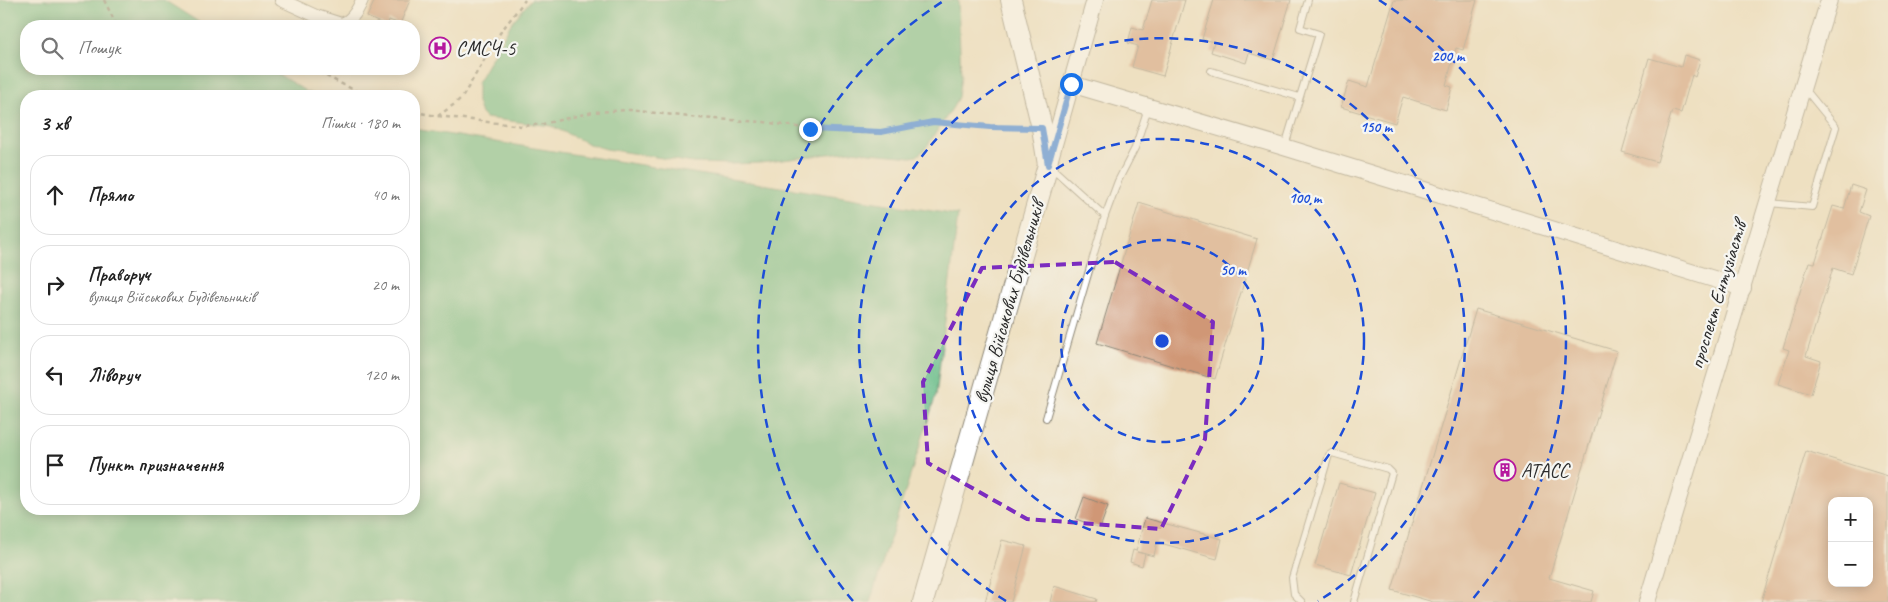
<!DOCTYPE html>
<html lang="uk">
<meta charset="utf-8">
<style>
:root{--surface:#fff;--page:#f2f2f2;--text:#222;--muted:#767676;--line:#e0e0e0}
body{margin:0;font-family:Caveat,sans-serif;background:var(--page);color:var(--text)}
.controls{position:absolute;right:15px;bottom:15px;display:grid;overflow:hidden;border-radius:10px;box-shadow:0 2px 12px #0003}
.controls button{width:45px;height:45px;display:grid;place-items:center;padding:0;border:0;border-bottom:1px solid var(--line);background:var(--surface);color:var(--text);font:25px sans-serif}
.stop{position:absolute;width:15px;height:15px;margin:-11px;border:4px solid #1a73e8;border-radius:50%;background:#fff}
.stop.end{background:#1a73e8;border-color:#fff;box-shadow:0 1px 5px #0008}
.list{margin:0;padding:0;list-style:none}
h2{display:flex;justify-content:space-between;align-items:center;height:65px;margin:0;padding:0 20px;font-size:21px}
h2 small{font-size:16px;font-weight:400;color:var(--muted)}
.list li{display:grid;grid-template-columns:32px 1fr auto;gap:15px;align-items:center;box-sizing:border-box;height:80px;margin:0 10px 10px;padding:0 10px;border:1px solid var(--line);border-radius:20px}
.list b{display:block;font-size:19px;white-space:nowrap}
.list p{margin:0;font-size:16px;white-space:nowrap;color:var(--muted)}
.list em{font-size:16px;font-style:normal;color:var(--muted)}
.icon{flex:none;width:28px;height:28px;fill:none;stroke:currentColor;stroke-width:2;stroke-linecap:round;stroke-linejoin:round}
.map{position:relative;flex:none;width:1888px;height:602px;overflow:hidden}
.search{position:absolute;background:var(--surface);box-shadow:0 2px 12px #0003;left:20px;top:20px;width:400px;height:55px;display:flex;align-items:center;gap:12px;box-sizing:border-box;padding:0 18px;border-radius:20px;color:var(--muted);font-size:19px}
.panel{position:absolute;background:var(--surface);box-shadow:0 2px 12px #0003;left:20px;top:90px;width:400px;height:425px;border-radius:20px}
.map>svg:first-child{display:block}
</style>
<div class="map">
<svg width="1888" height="602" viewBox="0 0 1888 602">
<rect width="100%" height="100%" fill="#f6f6f2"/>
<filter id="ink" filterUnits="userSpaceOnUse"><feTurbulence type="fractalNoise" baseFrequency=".02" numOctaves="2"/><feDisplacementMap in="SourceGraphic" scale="10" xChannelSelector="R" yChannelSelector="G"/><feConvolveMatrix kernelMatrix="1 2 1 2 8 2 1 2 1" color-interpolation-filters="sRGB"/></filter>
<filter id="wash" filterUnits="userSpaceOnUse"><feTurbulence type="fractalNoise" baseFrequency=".0096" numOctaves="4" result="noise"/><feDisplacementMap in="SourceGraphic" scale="20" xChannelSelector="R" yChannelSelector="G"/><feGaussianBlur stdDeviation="1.12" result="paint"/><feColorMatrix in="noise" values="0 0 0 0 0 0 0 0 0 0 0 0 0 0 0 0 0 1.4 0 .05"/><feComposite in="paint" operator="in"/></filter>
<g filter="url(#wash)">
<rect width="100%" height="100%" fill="#eee0c1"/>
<g fill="#69bc87" stroke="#4a7459">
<polygon points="0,0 164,0 205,26 26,26 26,69 270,69 307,92 318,96 26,96 26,509 414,509 414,129 958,215 936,395 870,602 0,602"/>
<polygon points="531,0 958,0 961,76 958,97 953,107 925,149 917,156 911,157 851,151 760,163 730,164 693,163 606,149 589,144 551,126 485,118 481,114 477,102 477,83 512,22"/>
</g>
<g id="blocks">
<g fill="#d09776" fill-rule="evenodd">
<polygon points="375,0 410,0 400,24 389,20 387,26 367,17"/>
<polygon points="1152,0 1185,0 1163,76 1132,67 1138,46 1128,43 1132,27 1143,30"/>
<polygon points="1214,0 1291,0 1273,60 1249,53 1246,63 1211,52 1214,42 1202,39"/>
<polygon points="1394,0 1477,0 1463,50 1456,48 1446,85 1452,87 1446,110 1403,97 1395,123 1341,107 1349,81 1368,87"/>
<polygon points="1684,55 1700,60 1695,77 1692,75 1681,113 1672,111 1657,162 1622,152 1649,58 1681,67"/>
<polygon points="1851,185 1866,190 1859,212 1869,216 1851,274 1833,268 1806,356 1821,361 1811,394 1778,384 1789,350 1783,348 1809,262 1815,263 1833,206 1844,209"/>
<polygon points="1139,203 1257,239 1215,379 1097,343"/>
<polygon points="1476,309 1617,351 1549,578 1594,591 1591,602 1433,602 1392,590"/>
<path d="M1806 451 1888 476V602H1761ZM1832 501H1869V583H1832Z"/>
<polygon points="1339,483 1375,493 1351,575 1315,565"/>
<polygon points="1084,497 1108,506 1100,528 1076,519"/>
<polygon points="1145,518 1222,539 1217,559 1157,542 1154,556 1137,552 1145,554 1142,566 1130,562 1133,550 1136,551"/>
<polygon points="1002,540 1026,546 1011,602 985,602"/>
<polygon points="1054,586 1097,599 1096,602 1050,602"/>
</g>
</g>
</g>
<g filter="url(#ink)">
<use href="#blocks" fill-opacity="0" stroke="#8c8676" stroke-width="1"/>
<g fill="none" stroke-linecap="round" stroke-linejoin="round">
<g stroke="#8c8676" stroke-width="8">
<g id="service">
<polyline points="1211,71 1299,97"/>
<polyline points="1285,146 1319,34 1300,28 1308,0"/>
<polyline points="1769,203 1812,207 1836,127 1805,89"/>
<polyline points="1105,216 1118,181 1135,148 1148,108"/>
<polyline points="1046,418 1105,216 1051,167"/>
<polyline points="1302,602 1294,594 1292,578 1329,455 1332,453 1388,469 1392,473 1354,602"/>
</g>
</g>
<g stroke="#8c8676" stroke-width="14">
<path id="minor" d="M281 0 316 16 341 24C352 21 358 10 362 0"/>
</g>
<g stroke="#8c8676" stroke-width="18">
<g id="tertiary">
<polyline points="1071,84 1095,0"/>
<polyline points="1049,162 1071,84 1284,147 1743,288"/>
<polyline points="1647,602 1829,0"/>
</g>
</g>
<g stroke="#8c8676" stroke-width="22">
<polyline id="primary" points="923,602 1048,165 1042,128 1011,0"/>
</g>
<g stroke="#8c8676" stroke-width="2.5" stroke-dasharray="4 4" stroke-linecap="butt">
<polyline points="104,0 117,26"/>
<polyline points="312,69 366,96"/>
<polyline points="414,112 438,116 456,103 463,96 500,33 525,0"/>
<polyline points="438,116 522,126 543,124 593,112 630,110 699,118 764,122 818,130 875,133 933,122 990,127 1026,128"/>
</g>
<use href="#service" stroke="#fff" stroke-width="6"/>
<use href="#minor" stroke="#fff" stroke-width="12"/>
<use href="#tertiary" stroke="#fff" stroke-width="16"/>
<use href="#primary" stroke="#fff" stroke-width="20"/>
</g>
</g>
<g fill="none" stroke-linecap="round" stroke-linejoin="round" filter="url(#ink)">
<polyline stroke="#1a73e8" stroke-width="6" points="810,129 881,132 933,122 990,127 1042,128 1048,165 1071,84"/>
</g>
<path d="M0 0H1888V602H0ZM1115 262 1213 322 1205 439 1161 529 1027 519 928 463 923 382 982 268Z" fill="#eee0c1" fill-opacity=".55" fill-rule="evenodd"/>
<path fill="none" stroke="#7b2cbf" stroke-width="4" stroke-dasharray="10 6" stroke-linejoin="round" d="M1115 262 1213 322 1205 439 1161 529 1027 519 928 463 923 382 982 268Z"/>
<g fill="none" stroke="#1d4ed8" stroke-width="2.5" stroke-dasharray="9 6">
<circle cx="1162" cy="341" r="101"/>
<circle cx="1162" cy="341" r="202"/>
<path d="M1006 601A303 303 0 1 1 1318 601"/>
<path d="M853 601A404 404 0 0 1 945 0M1379 0A404 404 0 0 1 1471 601"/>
</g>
<defs>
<g id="hospital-ring" transform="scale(1.125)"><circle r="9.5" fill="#f6f6f2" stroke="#b5179e" stroke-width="1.5"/><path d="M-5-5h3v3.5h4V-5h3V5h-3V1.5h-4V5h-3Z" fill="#b5179e"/></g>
<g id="building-ring" transform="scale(1.125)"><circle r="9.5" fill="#f6f6f2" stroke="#b5179e" stroke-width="1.5"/><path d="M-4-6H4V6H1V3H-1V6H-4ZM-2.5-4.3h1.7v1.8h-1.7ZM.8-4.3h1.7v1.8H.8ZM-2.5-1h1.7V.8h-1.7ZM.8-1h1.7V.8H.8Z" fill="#b5179e"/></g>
</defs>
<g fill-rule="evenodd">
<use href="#hospital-ring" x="440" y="48"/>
<use href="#building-ring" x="1505" y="470"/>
</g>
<g text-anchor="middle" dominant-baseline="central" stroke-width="4.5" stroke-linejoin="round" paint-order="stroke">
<g font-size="20" fill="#2b2b2b" stroke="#f6f6f2" text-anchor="start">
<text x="456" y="48">СМСЧ-5</text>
<text x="1521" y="470">АТАСС</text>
</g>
<g font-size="20" fill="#2b2b2b" stroke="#f6f6f2">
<text transform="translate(1718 295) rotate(-73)">проспект Ентузіастів</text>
<text transform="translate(1009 302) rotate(-74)">вулиця Військових Будівельників</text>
</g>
</g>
<circle cx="1162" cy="341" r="8" fill="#1d4ed8" stroke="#f6f6f2" stroke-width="2.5"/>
<g font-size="15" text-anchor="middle" font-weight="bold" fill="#1d4ed8" stroke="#f6f6f2" stroke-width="4.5" stroke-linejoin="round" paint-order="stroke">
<text x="1448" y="61">200 m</text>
<text x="1376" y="132">150 m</text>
<text x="1305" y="203">100 m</text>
<text x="1233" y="275">50 m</text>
</g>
</svg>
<div class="controls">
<button>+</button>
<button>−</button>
</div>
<div class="stop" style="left:1071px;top:84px"></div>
<div class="stop end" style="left:810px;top:129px"></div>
<div class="search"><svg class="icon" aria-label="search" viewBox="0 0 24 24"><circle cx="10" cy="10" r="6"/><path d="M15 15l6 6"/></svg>Пошук</div>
<section class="panel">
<h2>3 хв<small>Пішки · 180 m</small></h2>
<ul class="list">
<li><svg class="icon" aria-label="ahead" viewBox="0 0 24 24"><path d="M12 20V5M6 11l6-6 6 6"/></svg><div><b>Прямо</b></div><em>40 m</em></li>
<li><svg class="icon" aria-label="right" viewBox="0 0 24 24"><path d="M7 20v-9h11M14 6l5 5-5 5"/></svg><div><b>Праворуч</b><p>вулиця Військових Будівельників</p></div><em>20 m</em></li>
<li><svg class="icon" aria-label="left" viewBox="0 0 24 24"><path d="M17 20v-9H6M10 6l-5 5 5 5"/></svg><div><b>Ліворуч</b></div><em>120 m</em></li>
<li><svg class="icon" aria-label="arrive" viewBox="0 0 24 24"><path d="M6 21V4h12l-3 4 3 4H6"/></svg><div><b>Пункт призначення</b></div></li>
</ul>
</section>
</div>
